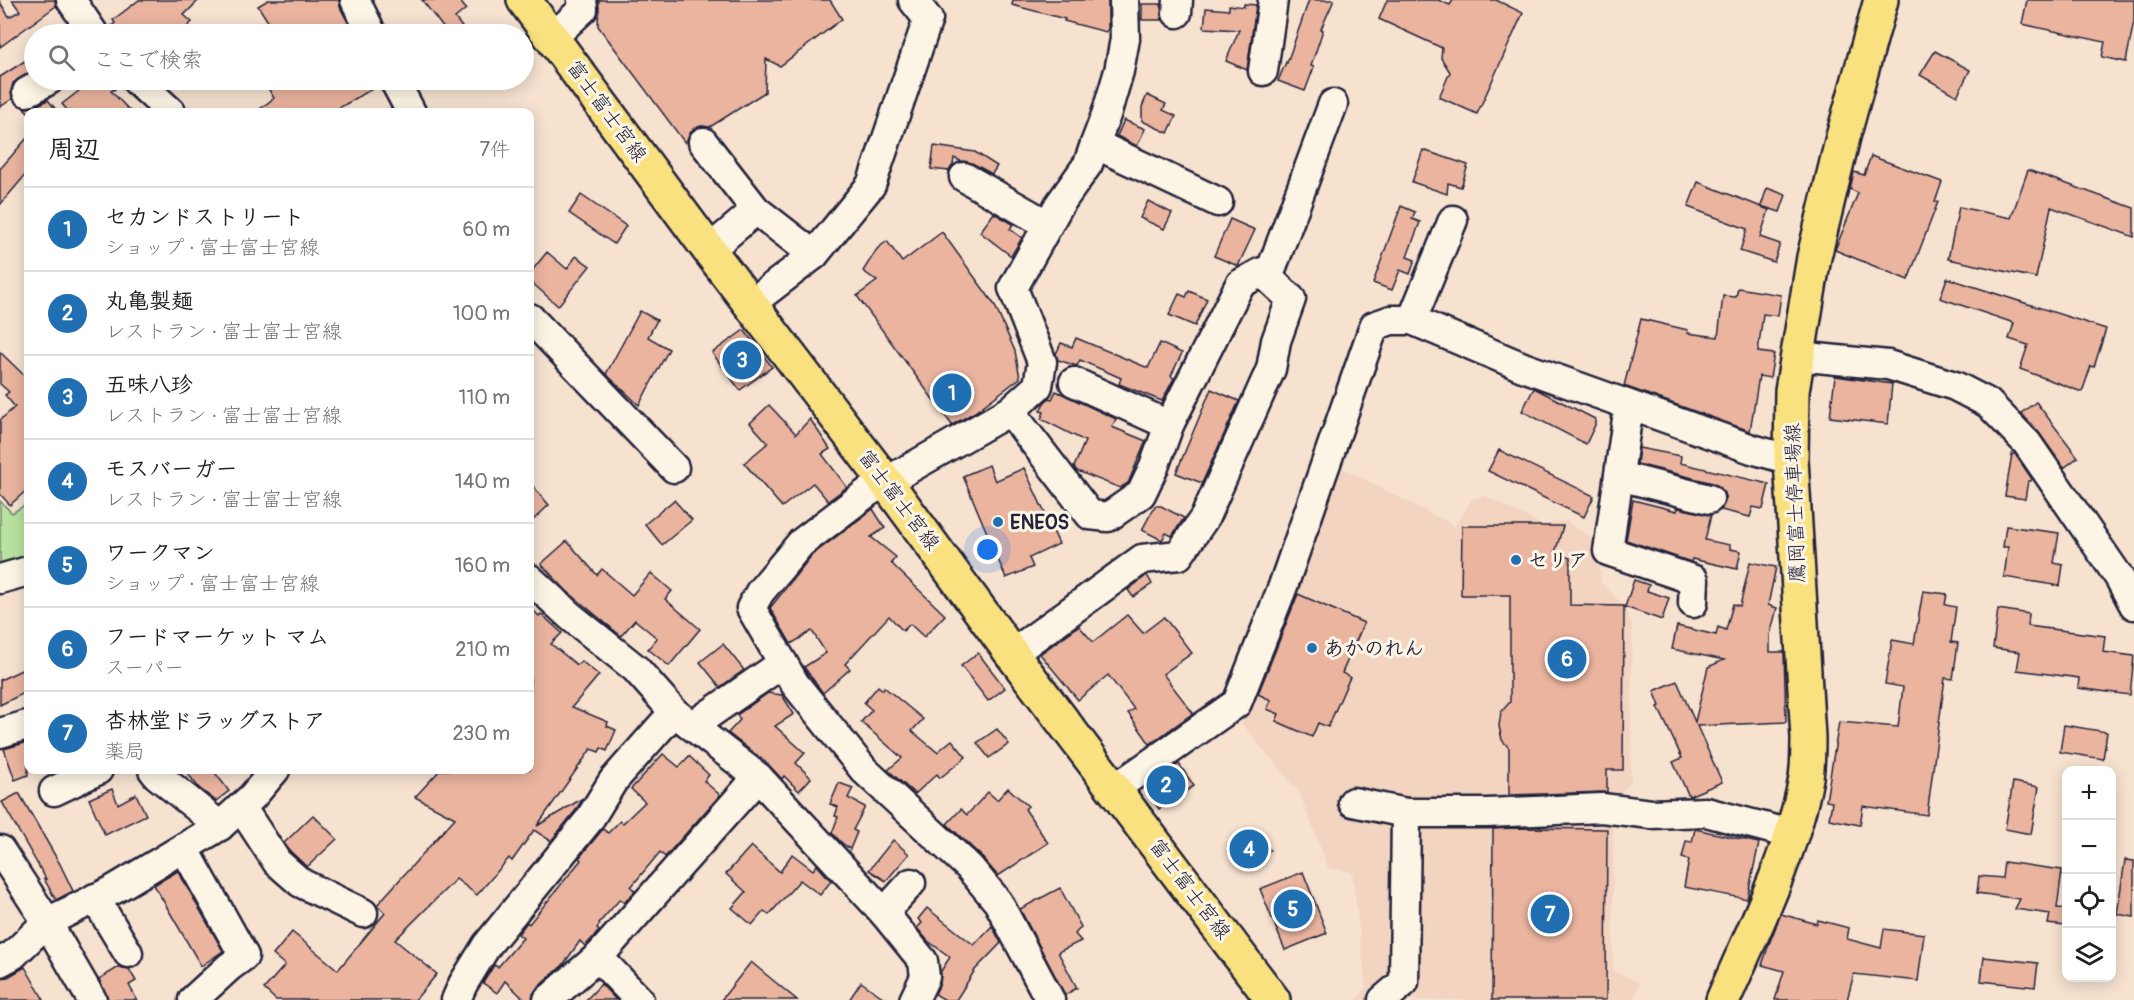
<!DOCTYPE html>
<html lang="ja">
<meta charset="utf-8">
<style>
:root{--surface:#fff;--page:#f6f6f6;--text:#202124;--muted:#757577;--line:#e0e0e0;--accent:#1f6fb2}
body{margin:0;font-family:Pangolin,"Klee One",sans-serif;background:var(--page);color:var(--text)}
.controls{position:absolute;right:18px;bottom:18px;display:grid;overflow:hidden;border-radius:12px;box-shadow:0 3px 15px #0003}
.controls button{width:54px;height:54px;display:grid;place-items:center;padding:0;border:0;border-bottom:2px solid var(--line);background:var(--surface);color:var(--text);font:30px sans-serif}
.you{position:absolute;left:988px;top:550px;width:21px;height:21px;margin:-15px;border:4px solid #fff;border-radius:50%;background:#1a73e8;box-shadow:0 0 0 9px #1a73e833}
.badge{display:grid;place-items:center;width:39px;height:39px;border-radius:50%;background:var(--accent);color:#fff;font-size:20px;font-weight:700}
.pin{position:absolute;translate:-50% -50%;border:3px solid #fff;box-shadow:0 2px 6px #0006}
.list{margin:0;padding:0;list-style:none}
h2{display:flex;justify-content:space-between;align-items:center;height:78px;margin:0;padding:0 24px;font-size:26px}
h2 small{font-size:20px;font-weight:400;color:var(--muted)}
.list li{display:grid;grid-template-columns:39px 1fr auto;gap:18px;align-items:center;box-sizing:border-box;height:84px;padding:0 24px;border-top:2px solid var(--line)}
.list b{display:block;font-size:22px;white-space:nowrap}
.list p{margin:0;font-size:20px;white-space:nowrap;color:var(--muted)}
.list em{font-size:20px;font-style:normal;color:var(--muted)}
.icon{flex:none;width:33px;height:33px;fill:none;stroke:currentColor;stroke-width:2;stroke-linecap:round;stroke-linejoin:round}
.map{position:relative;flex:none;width:2134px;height:1000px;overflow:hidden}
.search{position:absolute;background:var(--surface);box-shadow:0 3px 15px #0003;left:24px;top:24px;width:510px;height:66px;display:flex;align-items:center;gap:15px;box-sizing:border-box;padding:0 21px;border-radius:33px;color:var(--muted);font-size:22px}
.panel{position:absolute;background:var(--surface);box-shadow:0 3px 15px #0003;left:24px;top:108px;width:510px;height:666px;border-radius:12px}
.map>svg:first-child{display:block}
</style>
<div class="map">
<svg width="2134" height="1000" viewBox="0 0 2134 1000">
<rect width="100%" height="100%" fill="#f7e2d0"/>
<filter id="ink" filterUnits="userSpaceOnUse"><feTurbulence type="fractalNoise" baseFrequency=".0167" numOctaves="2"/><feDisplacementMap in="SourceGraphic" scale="12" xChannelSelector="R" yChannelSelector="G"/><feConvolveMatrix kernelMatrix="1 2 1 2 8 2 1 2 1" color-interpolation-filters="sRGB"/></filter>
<g filter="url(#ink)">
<polygon fill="#f3d4c1" points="1341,467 1455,526 1472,499 1484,495 1542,525 1567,521 1590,537 1600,558 1601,582 1624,606 1632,627 1631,782 1613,803 1613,971 1639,982 1634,1000 1356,1000 1366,987 1352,872 1328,868 1300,794 1235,715 1319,524"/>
<polygon fill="#b8e29f" stroke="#6d826d" stroke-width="1.5" points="0,501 12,513 28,503 28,567 0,575"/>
<g fill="#eab49f" stroke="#22223b" stroke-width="1.5">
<polygon points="12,0 55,0 56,6 0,47 0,2 9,17 20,11"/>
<polygon points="139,0 199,0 184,15 192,22 180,34 110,34 109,28 115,23 113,20"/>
<polygon points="268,0 339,0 340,7 354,34 276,34 258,6"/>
<polygon points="422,0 459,0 466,9 455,18 462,27 451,34 448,34"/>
<polygon points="599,0 830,0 842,19 780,66 766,59 765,92 710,127 701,126 693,129 685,143 598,26"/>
<polygon points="1013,0 1108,0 1108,29 1106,32 1064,21 1065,19 1012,5"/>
<polygon points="1309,0 1334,0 1321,29 1323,30 1311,66 1314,67 1305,91 1278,81 1286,62 1287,63"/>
<polygon points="1387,0 1438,0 1450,5 1453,0 1496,0 1523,13 1477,114 1439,97 1450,72 1441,58 1442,48 1379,19"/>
<polygon points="2027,0 2134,0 2134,21 2126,62 2102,57 2105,42 2022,24"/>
<polygon points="1142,4 1161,4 1162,20 1142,20"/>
<polygon points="1244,4 1256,5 1247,70 1226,61 1239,30 1204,28 1206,8 1229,10 1229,5 1244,7"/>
<polygon points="1935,51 1970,70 1957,96 1920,75"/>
<polygon points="34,55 34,69 13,83 11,91 12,99 0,107 0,77"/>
<polygon points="93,80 107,80 115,89 111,91 131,112 69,112 62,104"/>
<polygon points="274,80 378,80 379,85 332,112 256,112 274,98 266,85"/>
<polygon points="1147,95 1166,104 1163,110 1176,116 1168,133 1142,121 1142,107"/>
<polygon points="48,100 58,112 28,112 24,108 34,107"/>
<polygon points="1124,120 1145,129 1137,146 1117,136"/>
<polygon points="28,137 28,172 0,205 0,169"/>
<polygon points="934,146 975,152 997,166 992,174 972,163 961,161 954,158 953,165 949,171 931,169"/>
<polygon points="1423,150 1468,165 1461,187 1448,183 1447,194 1412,182"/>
<polygon points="1871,156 1942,182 1935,202 1938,202 1908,280 1835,250 1858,193 1850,189 1854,172 1864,175"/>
<polygon points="2028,170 2134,208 2134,237 2051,207 2036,278 1948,259 1959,207 2011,218"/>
<polygon points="1698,182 1769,210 1760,237 1780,244 1774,262 1740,251 1747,229 1688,207"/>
<polygon points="1767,188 1786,195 1780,212 1761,206"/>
<polygon points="581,195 626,226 614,244 569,213"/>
<polygon points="1148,201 1172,213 1164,229 1140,218"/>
<polygon points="1401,206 1415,212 1412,219 1420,222 1407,257 1415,260 1410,274 1400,270 1392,290 1373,283"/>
<polygon points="994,213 1013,224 1010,229 1022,238 1011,256 980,232"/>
<polygon points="1230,219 1255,230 1238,266 1214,256"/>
<polygon points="942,232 994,304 1015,351 1020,378 975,412 952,425 857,296 877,281 863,271 877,249 887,241 902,262"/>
<polygon points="547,252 567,269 576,256 590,266 558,306 530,281 530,273"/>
<polygon points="1947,278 2106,329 2094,367 2091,366 2082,392 2020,369 2028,345 2009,339 2014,323 1940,298"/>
<polygon points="1738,288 1781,295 1778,316 1763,314 1758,352 1774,354 1770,378 1759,376 1750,431 1624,386 1641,319 1688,330 1687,333 1718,337 1723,296 1736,297"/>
<polygon points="1189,291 1207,299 1195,326 1169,315 1179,294 1186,297"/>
<polygon points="640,311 657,320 648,337 669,349 639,405 606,374"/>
<polygon points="744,330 772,367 740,390 712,353"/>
<polygon points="1076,338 1148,368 1160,343 1182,353 1171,376 1174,378 1162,401 1119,384 1121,378 1080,360 1077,366 1058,360 1056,354 1061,343 1072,347"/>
<polygon points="0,352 28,379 28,489 10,505 0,494 0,420 15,407 5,395 9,392 0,384"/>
<polygon points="1835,376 1892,384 1888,424 1830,417"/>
<polygon points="1534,388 1595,419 1595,425 1586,444 1522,411"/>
<polygon points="1211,389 1239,401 1202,483 1176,473"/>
<polygon points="1056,391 1116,419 1112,427 1146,441 1128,483 1120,488 1077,471 1074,467 1085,441 1041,419 1044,412 1040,411 1044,403 1049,398 1052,399"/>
<polygon points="2036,402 2078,457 2064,468 2040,434 2021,413"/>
<polygon points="769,405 796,434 810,419 830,449 822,454 847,487 828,501 813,483 782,507 744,463 768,443 750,423"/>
<polygon points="1639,448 1681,456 1680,463 1769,484 1763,509 1753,507 1750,517 1721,510 1725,502 1725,495 1720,487 1713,483 1637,464"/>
<polygon points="1499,450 1594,496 1584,517 1488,471"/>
<polygon points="2012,454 2015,454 2032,479 2031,481 2028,481 2025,499 2005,496"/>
<polygon points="989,465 995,481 1024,468 1059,544 1029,558 1033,567 1006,578 963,476"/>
<polygon points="530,483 549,505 530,523"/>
<polygon points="674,500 692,520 662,545 645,524"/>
<polygon points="1633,500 1677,511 1678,508 1711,515 1705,540 1730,545 1730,549 1741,551 1737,569 1692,559 1691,562 1626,540"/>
<polygon points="1155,506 1161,506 1184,518 1172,536 1166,533 1162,540 1142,530"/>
<polygon points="873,509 885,528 871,537 896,557 891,563 945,615 924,637 910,624 903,631 889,616 845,664 850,669 823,693 804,667 826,653 812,631 791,644 770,608 812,555"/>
<polygon points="1462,526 1563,526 1555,553 1570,558 1570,605 1624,606 1623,770 1607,770 1607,792 1509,795 1509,748 1502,740 1499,726 1501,712 1510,702 1510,595 1461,595"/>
<polygon points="2006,526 2059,533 2054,563 2063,565 2060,586 2004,577 2008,547 2003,547"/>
<polygon points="567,541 597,575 602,569 632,595 651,573 672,591 665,599 700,629 669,666 648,649 657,638 635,620 621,636 567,591 541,564"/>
<polygon points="1750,562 1776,567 1768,605 1777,608 1770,635 1770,652 1784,652 1786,722 1697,726 1722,782 1689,796 1673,762 1682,758 1658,707 1660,706 1654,691 1677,681 1695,722 1708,667 1724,660 1672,649 1677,626 1716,635 1718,627 1726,630 1733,604 1740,606"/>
<polygon points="1147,575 1152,584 1133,597 1128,590"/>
<polygon points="1634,580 1649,585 1647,591 1669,598 1662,620 1625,607"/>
<polygon points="1923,591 1947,594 1945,605 1956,607 1951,642 1958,643 1953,679 1945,678 1927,815 1863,806 1860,825 1829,819 1832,802 1826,801 1839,722 1898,727 1903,687 1885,684 1892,640 1914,644"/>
<polygon points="1298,594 1364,623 1342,673 1350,677 1328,727 1318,723 1312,737 1276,721 1279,714 1267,709 1271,700 1258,694"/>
<polygon points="530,607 539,616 541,614 562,633 551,644 577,665 581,661 599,675 572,707 608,722 607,726 616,730 607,751 601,748 599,752 591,749 537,826 583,798 576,810 551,841 534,830 512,861 509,858 477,895 456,879 395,940 437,974 415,1000 276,1000 264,989 285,965 273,955 292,932 338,970 385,913 377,905 455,818 415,797 440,770 530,770"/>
<polygon points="1998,609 2029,614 2028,626 2105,636 2103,652 2134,656 2130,695 2078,688 2079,678 2017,670 2020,652 1993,648"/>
<polygon points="1127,615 1143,633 1164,617 1192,653 1163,674 1193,713 1150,744 1128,713 1134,709 1108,675 1078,700 1040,654 1079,626 1093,642"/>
<polygon points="723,644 744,670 720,687 700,662"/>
<polygon points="978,653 1005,688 988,701 961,666"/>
<polygon points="28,667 28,691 0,705 0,680"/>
<polygon points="878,686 883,690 884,687 923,719 912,731 937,752 952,740 966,757 940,778 937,774 915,794 888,770 902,758 861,722 872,710 864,703"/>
<polygon points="768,693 782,695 794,714 775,726 805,753 796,763 811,778 799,791 784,776 782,779 768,764 728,733 740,720 737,715"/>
<polygon points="2064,725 2107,732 2103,759 2060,752"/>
<polygon points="997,729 1009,744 989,758 977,743"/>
<polygon points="28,742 28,775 15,780 4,749"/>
<polygon points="663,754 679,767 689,756 709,775 704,781 720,795 665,857 660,852 631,887 635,891 624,903 620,899 599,923 600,924 597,928 599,931 585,946 580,941 563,965 537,988 533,994 532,1000 525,1000 505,981 497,993 483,983 494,965 498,967 523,938 518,934 527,922 529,924 581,860 579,858 603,829 608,833 620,821 623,823 645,802 631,789"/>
<polygon points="1179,764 1194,786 1159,809 1144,788"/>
<polygon points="185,770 213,770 229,791 216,801 199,788"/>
<polygon points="2013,782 2039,787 2031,834 2005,829"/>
<polygon points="839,783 853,788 848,798 865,807 853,830 857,832 850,849 842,843 832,833 838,817 835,816 838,807 830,804"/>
<polygon points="1008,788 1028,806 1025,809 1048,843 998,876 980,855 947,824 961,809 967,815 988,792 997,800"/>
<polygon points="112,789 118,804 136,794 146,815 105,835 89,799"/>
<polygon points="19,793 60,864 73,891 56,900 44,879 46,879 2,802"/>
<polygon points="313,815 337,839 307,867 290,851 284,843"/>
<polygon points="1513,828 1607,829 1606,1000 1492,1000 1493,829"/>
<polygon points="1254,829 1270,850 1249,866 1243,866 1229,847"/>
<polygon points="1695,829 1759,843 1747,899 1684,887 1689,860 1682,858 1686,841 1692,842"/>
<polygon points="893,840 909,854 886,881 869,870"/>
<polygon points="751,846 780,872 792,854 813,870 817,865 831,881 820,895 800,880 769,915 764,911 752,925 732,908 746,892 726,874"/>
<polygon points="2125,860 2134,861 2134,917 2117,914"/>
<polygon points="2004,862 2062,870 2057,908 2067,909 2065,926 2048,924 2050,914 2015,909 2020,899 1977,893 1979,876 2002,878"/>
<polygon points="178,871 223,951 201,966 154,885"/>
<polygon points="1303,872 1327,933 1285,950 1260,889"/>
<polygon points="1060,888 1081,927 1075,934 1081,941 1058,952 1077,988 1065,995 1020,909"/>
<polygon points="927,908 974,945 992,926 1001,943 975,970 956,1000 945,1000 935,994 940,984 941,971 950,957 928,941 917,928 922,923 918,919"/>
<polygon points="1781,914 1817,924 1818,920 1849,928 1847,939 1881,948 1884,929 1924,934 1918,981 1854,974 1847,1000 1775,1000 1784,971 1762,965 1769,944"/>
<polygon points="1984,957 2038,963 2035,987 1981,981"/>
<polygon points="751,962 763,972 797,1000 721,1000"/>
<polygon points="25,967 44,1000 0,1000 0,978 8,977"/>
<polygon points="119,967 129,969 136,981 129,985 137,1000 108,1000 99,979"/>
<polygon points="861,982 887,1000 849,1000"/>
<polygon points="601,984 616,1000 586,1000"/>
</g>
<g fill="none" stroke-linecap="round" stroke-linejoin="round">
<g stroke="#22223b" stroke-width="33">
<g id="minor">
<polyline points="71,0 94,34"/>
<polyline points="355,0 372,34"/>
<polyline points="1177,13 1178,0"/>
<polyline points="553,37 583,9 582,0"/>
<polyline points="1263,71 1273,0"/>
<polyline points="136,80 171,112"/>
<polyline points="394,80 411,112"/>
<polyline points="27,92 49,80"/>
<polyline points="703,142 756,210 814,255"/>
<polyline points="1095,144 1218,202"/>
<polyline points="964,177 1048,225"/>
<polyline points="709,250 756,210"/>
<polyline points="1268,278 1333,104"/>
<polyline points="750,304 814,255 871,185 928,19 913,0"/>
<polyline points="530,318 674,468"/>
<polyline points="1412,320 1453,220"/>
<polyline points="1797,356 1888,365 1955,386 1988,403 2027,443 2119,577 2134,605"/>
<polyline points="1074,382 1169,425"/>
<polyline points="1629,405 1608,551 1694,580 1693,603"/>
<polyline points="1010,411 1090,515 1108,517 1141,494 1154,467 1169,425 1240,284 1262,272 1291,299 1276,341 1271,369 1205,517 1179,555 1142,559 1012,654"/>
<polyline points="1619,476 1709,499"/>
<polyline points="0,579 28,571"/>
<polyline points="530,579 570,616 636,669 674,712 758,777 884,913 911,883"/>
<polyline points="692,726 783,663"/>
<polyline points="0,733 27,725"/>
<polyline points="153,770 157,775 220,826"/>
<polyline points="1114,789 1237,703 1283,586 1374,326 1391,320 1412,320 1523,367 1752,449 1791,460"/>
<polyline points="54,791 98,770"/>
<polyline points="1353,802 1406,813 1487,813 1602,808 1651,814 1706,812 1791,834"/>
<polyline points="241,807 277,862 301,883 363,913"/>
<polyline points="184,848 244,956 229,967 193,1000"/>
<polyline points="0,850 47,922 92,1000"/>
<polyline points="95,898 128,953"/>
<polyline points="884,913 923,961 925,977 914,1000"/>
<polyline points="598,957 639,1000"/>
<polyline points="0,962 13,955 47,922 113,890 220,826 252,797 275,770"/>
<polyline points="456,1000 463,984 487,945 589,820 613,781 674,712"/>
<polyline points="548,1000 600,955 758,777"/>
<polyline points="1050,1000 998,902 969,867 864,770 795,684 751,608 760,592 801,543 868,492 1010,411 1038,386 1042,362 1013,288 1059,205 1088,164 1095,144 1106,115 1119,71 1125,39 1124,0"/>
<polyline points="1383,1000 1404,982 1406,813"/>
</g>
</g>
<g stroke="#22223b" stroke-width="38">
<g id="major">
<polyline points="524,0 709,250 886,482 1012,654 1273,1000"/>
<path d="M1723 1000C1753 931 1793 851 1806 778 1808 764 1808 750 1808 737L1791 460 1792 391 1814 257 1843 137 1881 0"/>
</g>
</g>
<use href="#minor" stroke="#fcf5e5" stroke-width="28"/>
<use href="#major" stroke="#fae180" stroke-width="33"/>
</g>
</g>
<g fill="#1f6fb2" stroke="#fcf5e5" stroke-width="2">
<circle cx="998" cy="522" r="6"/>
<circle cx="1516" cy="560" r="6"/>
<circle cx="1312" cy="648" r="6"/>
</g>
<g text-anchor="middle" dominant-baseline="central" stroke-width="6" stroke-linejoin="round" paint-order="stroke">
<g font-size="20" fill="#22223b" stroke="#fcf5e5">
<text transform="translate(607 111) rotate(54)">富士富士宮線</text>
<text transform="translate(899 500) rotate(53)">富士富士宮線</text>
<text transform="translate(1795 503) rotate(-92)">鷹岡富士停車場線</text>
<text transform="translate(1190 889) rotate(53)">富士富士宮線</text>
</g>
<g font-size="20" font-weight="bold" fill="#22223b" stroke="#fcf5e5" text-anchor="start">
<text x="1010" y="522">ENEOS</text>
<text x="1528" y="560">セリア</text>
<text x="1324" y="648">あかのれん</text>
</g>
</g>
</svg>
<div class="controls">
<button>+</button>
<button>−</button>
<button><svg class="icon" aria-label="locate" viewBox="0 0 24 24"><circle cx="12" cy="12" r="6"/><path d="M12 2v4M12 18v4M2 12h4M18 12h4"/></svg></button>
<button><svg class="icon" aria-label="layers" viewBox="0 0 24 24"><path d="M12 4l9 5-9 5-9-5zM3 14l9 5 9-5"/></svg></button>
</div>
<div class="you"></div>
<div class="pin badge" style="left:952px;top:393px">1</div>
<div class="pin badge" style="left:1166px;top:785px">2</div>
<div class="pin badge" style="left:742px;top:360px">3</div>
<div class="pin badge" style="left:1249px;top:849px">4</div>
<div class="pin badge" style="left:1293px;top:909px">5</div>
<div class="pin badge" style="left:1567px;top:659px">6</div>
<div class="pin badge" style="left:1550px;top:914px">7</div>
<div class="search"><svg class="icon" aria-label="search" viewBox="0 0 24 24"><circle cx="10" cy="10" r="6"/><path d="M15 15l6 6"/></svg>ここで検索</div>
<section class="panel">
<h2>周辺<small>7件</small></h2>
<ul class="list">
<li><span class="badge">1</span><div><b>セカンドストリート</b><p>ショップ · 富士富士宮線</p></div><em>60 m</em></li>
<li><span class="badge">2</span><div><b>丸亀製麺</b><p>レストラン · 富士富士宮線</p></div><em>100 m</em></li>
<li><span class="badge">3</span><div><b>五味八珍</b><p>レストラン · 富士富士宮線</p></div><em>110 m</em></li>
<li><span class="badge">4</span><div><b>モスバーガー</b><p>レストラン · 富士富士宮線</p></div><em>140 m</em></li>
<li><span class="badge">5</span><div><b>ワークマン</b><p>ショップ · 富士富士宮線</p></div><em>160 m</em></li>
<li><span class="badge">6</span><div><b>フードマーケット マム</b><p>スーパー</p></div><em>210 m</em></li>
<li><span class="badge">7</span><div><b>杏林堂ドラッグストア</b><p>薬局</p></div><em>230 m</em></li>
</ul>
</section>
</div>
